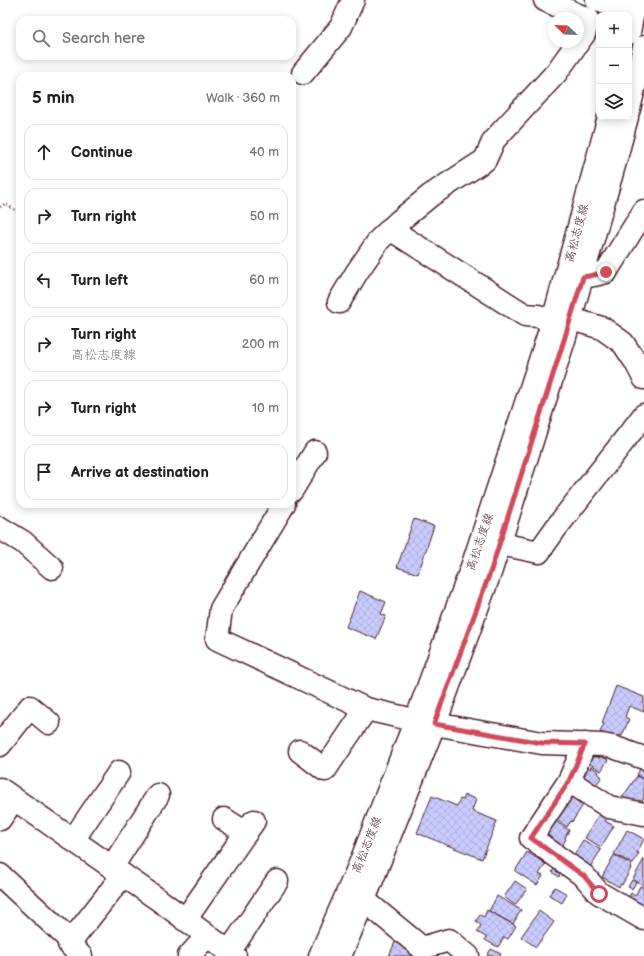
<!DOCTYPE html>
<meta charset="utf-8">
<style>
:root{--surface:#fff;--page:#f6f6f6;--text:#202124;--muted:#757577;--line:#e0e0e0}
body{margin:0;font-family:"Balsamiq Sans","Klee One",sans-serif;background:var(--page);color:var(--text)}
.controls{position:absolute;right:12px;top:12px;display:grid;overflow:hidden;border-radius:8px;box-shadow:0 2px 10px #0003}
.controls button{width:36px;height:36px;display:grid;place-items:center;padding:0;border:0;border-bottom:1px solid var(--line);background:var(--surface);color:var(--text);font:20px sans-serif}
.compass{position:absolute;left:548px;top:12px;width:36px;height:36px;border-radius:50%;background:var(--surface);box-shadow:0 2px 10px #0003;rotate:293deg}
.stop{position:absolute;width:12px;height:12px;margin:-9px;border:3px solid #d1495b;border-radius:50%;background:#fff}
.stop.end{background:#d1495b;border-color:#fff;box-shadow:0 1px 4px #0008}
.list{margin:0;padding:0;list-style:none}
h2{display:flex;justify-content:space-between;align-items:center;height:52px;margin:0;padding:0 16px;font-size:17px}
h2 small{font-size:13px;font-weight:400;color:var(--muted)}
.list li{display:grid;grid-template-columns:26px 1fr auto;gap:12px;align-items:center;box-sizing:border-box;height:56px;margin:0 8px 8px;padding:0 8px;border:1px solid var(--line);border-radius:12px}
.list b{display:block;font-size:15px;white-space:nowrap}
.list p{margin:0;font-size:13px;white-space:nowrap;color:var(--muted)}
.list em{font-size:13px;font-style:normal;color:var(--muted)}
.icon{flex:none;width:22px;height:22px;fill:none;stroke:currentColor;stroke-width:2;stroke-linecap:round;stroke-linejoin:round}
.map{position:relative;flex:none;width:644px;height:956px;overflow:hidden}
.search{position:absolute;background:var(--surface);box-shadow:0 2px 10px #0003;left:16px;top:16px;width:280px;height:44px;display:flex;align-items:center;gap:10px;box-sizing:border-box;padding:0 14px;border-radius:12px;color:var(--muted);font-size:15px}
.panel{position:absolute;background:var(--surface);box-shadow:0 2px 10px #0003;left:16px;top:72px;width:280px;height:436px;border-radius:12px}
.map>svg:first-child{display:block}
</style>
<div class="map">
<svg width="644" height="956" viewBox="0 0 644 956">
<defs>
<pattern id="building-cross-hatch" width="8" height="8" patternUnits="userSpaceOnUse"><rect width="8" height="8" fill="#c9cbfe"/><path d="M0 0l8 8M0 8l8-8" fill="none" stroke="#aeaeda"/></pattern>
</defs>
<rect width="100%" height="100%" fill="#fff"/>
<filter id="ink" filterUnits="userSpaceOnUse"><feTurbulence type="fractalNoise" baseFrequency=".025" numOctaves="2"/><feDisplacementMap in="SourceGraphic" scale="8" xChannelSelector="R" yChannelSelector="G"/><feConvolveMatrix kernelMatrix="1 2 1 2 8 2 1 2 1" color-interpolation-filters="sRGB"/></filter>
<g filter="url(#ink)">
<g fill="url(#building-cross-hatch)" stroke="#4a1f2b">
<polygon points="414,519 434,526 418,574 397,567"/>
<polygon points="360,591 386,602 381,614 386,616 376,639 346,627"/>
<polygon points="616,686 644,697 644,712 629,706 625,717 629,719 622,736 619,735 617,739 600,732 604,724 602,723"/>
<polygon points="590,755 593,757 594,755 599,758 601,756 608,760 601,771 586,761"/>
<polygon points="584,764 590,769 591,766 599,772 598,773 602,777 591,791 574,779"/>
<polygon points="640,769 644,772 644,780 637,775"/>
<polygon points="637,776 644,780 644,798 637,809 622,798"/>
<polygon points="465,795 476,799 472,811 497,821 482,859 417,833 432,796 457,806 460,799 463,800"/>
<polygon points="569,796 583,805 572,822 571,821 567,827 551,816"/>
<polygon points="599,814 607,818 605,821 614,826 601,847 585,838"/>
<polygon points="552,819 569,830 565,838 566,839 560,849 541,837"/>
<polygon points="627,830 644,839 637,853 639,853 633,864 614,854"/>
<polygon points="583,840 601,850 590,867 583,863 571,860"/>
<polygon points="527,852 546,864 539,874 543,876 537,885 515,871"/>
<polygon points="614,855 632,865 630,868 631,868 622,885 621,884 619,887 602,877"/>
<polygon points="644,859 644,886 633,879"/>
<polygon points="554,869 560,874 559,877 552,872"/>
<polygon points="632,880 636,882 632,889 628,887"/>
<polygon points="515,881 527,889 515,905 504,897"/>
<polygon points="640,886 644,888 644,915 625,904 631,893 635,896"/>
<polygon points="555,887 567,894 562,903 549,895"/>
<polygon points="497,896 521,910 513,924 489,911"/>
<polygon points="487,910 516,926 508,939 504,937 498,947 485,940 486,937 477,932 481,925 476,921 480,915 484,917"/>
<polygon points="539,911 554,922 536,947 521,937"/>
<polygon points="395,942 415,950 412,956 389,956"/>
<polygon points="491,949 501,954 500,956 487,956"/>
</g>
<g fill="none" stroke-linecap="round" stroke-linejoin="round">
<g stroke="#4a1f2b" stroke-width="25">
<g id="minor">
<polyline points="597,0 634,11"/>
<polyline points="303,73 341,27 353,0"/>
<polyline points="390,229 525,315 538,316 560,323 571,319 602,328 623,343 635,361 644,378"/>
<polyline points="583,277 594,275 606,272 644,211"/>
<polyline points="339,302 357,272 379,240 398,222 431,195 485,160 494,140 556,73 584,34 589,20 545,0"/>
<polyline points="292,490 315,452"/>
<polyline points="284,504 221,609 217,639 366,709 423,722 542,743 576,744 602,745 613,747 644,758"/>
<polyline points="0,528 23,542 52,568"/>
<polyline points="510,546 539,552 556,528 644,415"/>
<polyline points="585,744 569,781 531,838 584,876 599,893 644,919"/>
<polyline points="0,745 30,707 49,723"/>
<polyline points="300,751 325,770 366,709"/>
<polyline points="569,781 609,807 644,814"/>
<polyline points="0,789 159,900 235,956"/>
<polyline points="0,819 14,799"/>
<polyline points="224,819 246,833"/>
<polyline points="73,840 119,772"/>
<polyline points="112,867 158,795"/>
<polyline points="0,875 71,941"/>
<polyline points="364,900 422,948 449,940 468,956"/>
<polyline points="185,920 254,821"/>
<polyline points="229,952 277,881"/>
<polyline points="81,956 69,944 123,875"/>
<polyline points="189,956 207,936"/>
</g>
</g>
<g stroke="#4a1f2b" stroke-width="25">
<g id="major">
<polyline points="629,33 635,0"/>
<polyline points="629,109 644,47"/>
<polyline points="320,956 360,864 422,704 473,564 553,321 609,117"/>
<polyline points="340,956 364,900 440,710 491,570 564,340 615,162 627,117"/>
</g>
</g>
<polyline stroke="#4a1f2b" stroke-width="2.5" stroke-dasharray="1 3" stroke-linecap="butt" points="0,207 5,204 20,213"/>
<use href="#minor" stroke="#fff" stroke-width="22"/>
<use href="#major" stroke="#fff" stroke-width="22"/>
</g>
</g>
<g fill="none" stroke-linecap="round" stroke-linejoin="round" filter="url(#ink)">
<polyline stroke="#d1495b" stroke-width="5" points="599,894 584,876 531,838 569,781 585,744 542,743 434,724 491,570 564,340 583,277 594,275 606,272"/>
</g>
<g text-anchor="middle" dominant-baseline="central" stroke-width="4" stroke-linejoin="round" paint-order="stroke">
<g font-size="12" fill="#4a1f2b" stroke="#fff">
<text transform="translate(577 233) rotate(-75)">高松志度線</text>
<text transform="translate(480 542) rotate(-71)">高松志度線</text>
<text transform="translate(367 845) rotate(-68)">高松志度線</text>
</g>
</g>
</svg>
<div class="controls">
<button>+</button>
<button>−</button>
<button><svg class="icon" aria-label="layers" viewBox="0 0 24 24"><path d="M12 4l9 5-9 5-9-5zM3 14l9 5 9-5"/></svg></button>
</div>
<svg class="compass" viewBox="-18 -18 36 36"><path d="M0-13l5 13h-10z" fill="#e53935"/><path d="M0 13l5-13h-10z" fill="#757577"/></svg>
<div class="stop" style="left:599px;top:894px"></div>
<div class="stop end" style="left:606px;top:272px"></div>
<div class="search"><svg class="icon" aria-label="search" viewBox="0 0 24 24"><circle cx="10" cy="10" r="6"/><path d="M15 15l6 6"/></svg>Search here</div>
<section class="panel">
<h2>5 min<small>Walk · 360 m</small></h2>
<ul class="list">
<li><svg class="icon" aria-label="ahead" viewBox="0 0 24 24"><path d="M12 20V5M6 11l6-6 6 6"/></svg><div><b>Continue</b></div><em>40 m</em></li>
<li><svg class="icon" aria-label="right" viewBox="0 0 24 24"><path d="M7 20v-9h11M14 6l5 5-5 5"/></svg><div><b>Turn right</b></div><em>50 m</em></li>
<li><svg class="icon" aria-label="left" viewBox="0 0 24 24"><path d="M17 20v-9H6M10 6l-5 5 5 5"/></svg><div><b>Turn left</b></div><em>60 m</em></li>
<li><svg class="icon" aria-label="right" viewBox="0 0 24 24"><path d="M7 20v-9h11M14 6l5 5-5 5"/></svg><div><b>Turn right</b><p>高松志度線</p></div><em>200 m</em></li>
<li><svg class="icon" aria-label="right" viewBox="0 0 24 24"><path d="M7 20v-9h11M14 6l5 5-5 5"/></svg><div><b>Turn right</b></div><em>10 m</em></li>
<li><svg class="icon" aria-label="arrive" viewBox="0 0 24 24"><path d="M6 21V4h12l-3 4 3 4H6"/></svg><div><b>Arrive at destination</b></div></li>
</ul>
</section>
</div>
